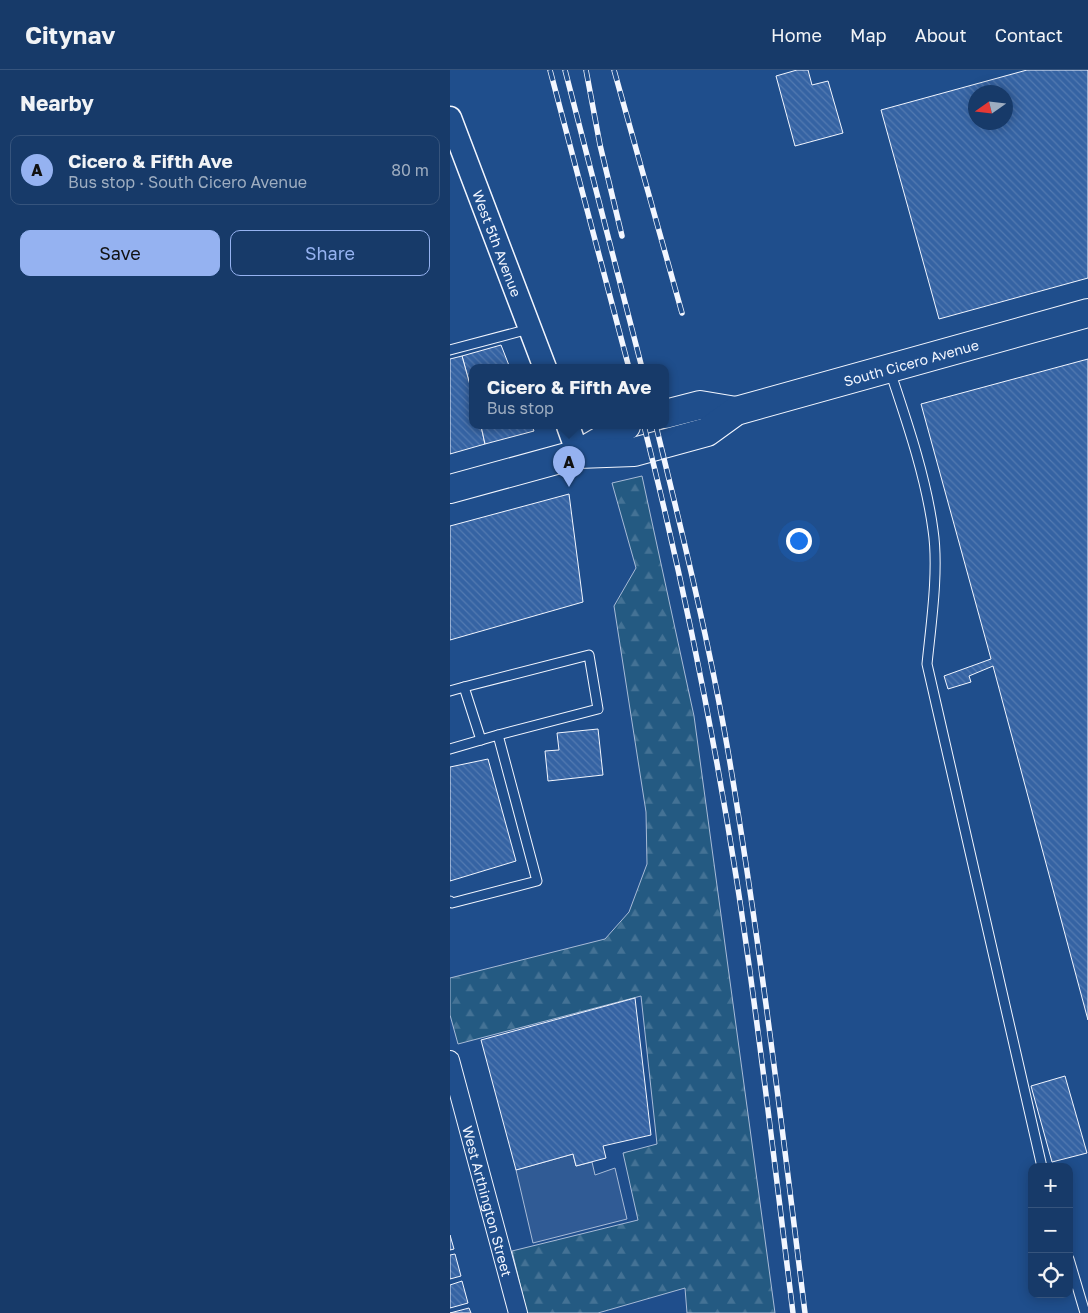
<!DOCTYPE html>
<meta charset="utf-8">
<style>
:root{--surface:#173a69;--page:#20416f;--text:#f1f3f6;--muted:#9eadc0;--line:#36547d;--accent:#95b2f1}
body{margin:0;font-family:"Golos Text",sans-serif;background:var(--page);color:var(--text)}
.controls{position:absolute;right:15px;bottom:15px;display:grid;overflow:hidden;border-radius:10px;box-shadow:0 2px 12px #0003}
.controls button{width:45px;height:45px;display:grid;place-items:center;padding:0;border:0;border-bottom:1px solid var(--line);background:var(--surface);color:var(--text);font:25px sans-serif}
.compass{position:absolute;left:518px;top:15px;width:45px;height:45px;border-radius:50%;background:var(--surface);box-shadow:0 2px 12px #0003;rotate:256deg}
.you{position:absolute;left:348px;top:470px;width:18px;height:18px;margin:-12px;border:4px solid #fff;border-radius:50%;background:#1a73e8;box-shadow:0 0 0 8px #1a73e833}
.badge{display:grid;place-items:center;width:32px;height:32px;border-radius:50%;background:var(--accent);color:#111;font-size:16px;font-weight:700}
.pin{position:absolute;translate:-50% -41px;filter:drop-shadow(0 1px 2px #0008)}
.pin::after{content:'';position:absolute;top:26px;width:18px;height:15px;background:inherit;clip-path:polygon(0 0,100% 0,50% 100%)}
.popup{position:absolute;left:19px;top:294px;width:200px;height:65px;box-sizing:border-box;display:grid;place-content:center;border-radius:10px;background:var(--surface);filter:drop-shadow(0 1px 4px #0005);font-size:16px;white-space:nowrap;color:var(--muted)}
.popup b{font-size:19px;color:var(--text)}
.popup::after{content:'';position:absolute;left:50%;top:100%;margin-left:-10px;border:10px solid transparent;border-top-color:var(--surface)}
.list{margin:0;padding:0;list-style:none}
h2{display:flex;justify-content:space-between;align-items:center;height:65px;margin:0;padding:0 20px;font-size:21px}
h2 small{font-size:16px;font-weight:400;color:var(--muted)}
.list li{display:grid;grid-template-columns:32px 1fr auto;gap:15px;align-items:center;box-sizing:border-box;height:70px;margin:0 10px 10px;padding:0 10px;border:1px solid var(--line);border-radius:10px}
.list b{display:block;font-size:19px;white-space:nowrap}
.list p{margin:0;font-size:16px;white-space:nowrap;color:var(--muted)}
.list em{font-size:16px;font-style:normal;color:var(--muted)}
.actions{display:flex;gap:10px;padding:15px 20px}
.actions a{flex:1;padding:11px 0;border:1px solid var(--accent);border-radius:10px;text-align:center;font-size:18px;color:var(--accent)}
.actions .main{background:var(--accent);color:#111}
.icon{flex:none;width:28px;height:28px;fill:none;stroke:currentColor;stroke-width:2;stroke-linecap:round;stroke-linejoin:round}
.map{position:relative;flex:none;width:638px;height:1243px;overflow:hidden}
header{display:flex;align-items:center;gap:30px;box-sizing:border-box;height:70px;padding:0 25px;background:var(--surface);border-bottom:1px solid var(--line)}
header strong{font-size:24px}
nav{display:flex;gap:28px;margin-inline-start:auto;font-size:18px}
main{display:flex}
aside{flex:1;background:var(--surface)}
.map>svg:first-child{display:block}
</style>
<header>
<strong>Citynav</strong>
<nav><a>Home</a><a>Map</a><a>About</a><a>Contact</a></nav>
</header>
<main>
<aside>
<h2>Nearby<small></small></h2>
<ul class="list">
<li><span class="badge">A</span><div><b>Cicero &amp; Fifth Ave</b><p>Bus stop · South Cicero Avenue</p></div><em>80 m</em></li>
</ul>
<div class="actions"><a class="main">Save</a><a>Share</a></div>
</aside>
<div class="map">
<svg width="638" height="1243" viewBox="0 0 638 1243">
<defs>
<pattern id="forest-firs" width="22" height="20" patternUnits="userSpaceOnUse" patternTransform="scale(1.25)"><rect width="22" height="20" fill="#245a82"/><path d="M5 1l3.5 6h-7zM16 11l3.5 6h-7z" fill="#447295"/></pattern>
<pattern id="building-back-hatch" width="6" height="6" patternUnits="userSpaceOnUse" patternTransform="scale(1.25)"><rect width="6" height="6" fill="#3563a3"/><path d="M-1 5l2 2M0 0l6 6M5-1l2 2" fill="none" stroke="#537ab1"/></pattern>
</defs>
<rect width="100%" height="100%" fill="#1f4e8c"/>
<polygon fill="url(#forest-firs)" stroke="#a8bbd7" points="192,406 244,646 325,1243 237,1243 235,1218 148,1243 77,1243 62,1181 188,1150 173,1083 207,1074 191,926 8,974 0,945 0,908 155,869 179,842 197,794 196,742 164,536 186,498 162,413"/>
<polygon fill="#305b95" stroke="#a8bbd7" points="123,1084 126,1096 142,1092 145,1105 165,1098 177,1149 83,1173 66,1100"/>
<g fill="url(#building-back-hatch)" stroke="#f2f6ff" fill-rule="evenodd">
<polygon points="347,0 358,0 362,15 378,11 393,63 345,76 326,6"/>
<path d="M577 0H638V208L489 249 431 40ZM526 22H556V52H526Z"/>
<polygon points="51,275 60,298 23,298 23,326 12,286"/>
<polygon points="12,286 23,326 23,356 31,356 35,374 0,384 0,289"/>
<polygon points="638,289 638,950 543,596 519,606 521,612 498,619 494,606 541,589 471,334"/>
<polygon points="31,356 82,356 84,361 35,374"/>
<polygon points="119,424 133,532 0,570 0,456"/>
<polygon points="148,659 153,705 98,711 95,681 109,680 107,663"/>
<polygon points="38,689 66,791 0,811 0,697"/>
<polygon points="185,928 201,1065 153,1076 156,1088 126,1096 123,1084 66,1100 31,970"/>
<polygon points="615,1006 637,1083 602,1092 581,1016"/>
<polygon points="0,1165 4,1179 0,1180"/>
<polygon points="5,1184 11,1206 0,1209 0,1185"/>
<polygon points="12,1211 18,1233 0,1238 0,1215"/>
<polygon points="19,1238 21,1243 0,1243"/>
</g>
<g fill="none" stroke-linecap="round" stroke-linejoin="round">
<g stroke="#f2f6ff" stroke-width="11">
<g id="service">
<polyline points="0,280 79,259"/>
<path d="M440 301C457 352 476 407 483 460 489 500 481 554 477 594L592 1097"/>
<polyline points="14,617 139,585 148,639 48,665"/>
<polyline points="0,621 14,617 31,670"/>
<polyline points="0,679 48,665 87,811 2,833 0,831"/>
<polyline points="619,1189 635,1243"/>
</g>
</g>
<g stroke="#f2f6ff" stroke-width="20">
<g id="minor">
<path id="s1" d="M0 990 68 1243"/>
</g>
</g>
<g stroke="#f2f6ff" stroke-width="25">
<g id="tertiary">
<path id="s2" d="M0 48 95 298"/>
<polyline points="118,356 128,384"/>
</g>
</g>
<g stroke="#f2f6ff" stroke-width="30">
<g id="primary">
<polyline points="215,344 250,335 286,341"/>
<polyline points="130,383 176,356"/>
<path id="s3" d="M0 419 128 384 184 382 257 362 286 341 638 243"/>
</g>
</g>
<use href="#service" stroke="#1f4e8c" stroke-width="9"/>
<use href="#minor" stroke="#1f4e8c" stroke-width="18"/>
<use href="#tertiary" stroke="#1f4e8c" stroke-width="22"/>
<use href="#primary" stroke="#1f4e8c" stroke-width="28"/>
<g stroke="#f2f6ff" stroke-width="5.5">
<g id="rail">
<polyline points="100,0 179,298"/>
<polyline points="115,0 192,298"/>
<polyline points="136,0 150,75 172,166"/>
<polyline points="164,0 232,243"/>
<path d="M194 356C232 506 263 659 287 812 309 955 325 1099 343 1243"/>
<path d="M206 356C233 466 260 576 279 687 310 872 332 1057 355 1243"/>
</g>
</g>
<use href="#rail" stroke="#1f4e8c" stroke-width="4" stroke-dasharray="11" stroke-linecap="butt"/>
</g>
<g text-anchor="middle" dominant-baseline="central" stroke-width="4" stroke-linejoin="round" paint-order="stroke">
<g font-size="14" fill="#f2f6ff" stroke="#1f4e8c">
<text stroke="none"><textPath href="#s2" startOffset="134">West 5th Avenue</textPath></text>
<text stroke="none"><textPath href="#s3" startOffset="482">South Cicero Avenue</textPath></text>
<text stroke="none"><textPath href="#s1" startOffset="146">West Arthington Street</textPath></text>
</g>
</g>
</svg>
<div class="controls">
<button>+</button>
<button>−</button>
<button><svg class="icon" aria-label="locate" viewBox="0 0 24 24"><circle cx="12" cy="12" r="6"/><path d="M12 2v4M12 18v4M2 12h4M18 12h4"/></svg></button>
</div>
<svg class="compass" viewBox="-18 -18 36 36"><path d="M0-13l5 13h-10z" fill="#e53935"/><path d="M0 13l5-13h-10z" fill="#9eadc0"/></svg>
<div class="you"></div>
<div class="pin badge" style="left:119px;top:417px">A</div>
<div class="popup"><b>Cicero &amp; Fifth Ave</b>Bus stop</div>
</div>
</main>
